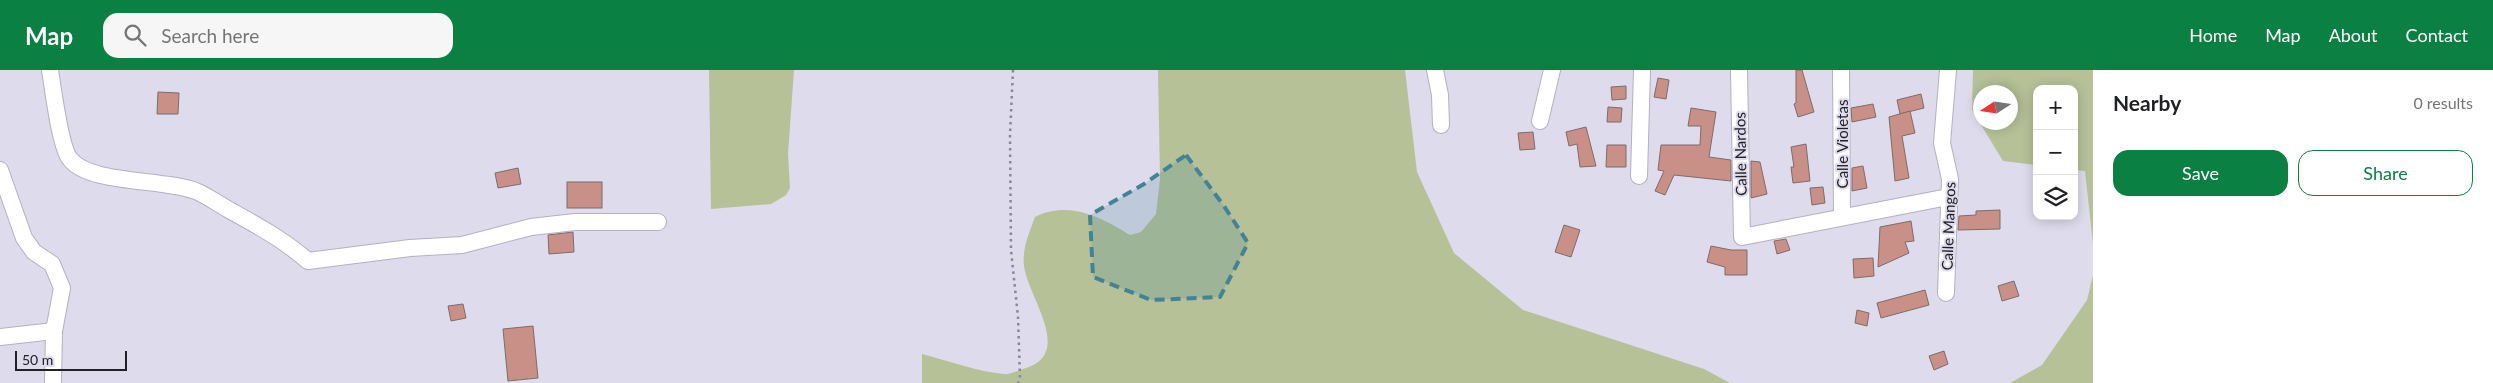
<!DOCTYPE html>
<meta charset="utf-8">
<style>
:root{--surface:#fff;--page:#f6f6f6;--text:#202124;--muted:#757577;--line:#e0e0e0;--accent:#0b8043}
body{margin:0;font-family:Lato,sans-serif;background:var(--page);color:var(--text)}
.controls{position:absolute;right:15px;top:15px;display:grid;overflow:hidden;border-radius:10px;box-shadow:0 2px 12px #0003}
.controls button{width:45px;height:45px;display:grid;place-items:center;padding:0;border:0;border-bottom:1px solid var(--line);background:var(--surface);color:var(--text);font:25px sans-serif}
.compass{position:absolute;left:1973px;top:15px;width:45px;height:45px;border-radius:50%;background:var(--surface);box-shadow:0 2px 12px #0003;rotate:258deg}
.scale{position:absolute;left:15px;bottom:12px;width:112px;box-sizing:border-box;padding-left:5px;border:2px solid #212026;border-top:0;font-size:14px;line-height:18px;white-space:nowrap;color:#212026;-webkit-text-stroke:4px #dedbec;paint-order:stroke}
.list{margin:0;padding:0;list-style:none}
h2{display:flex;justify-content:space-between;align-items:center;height:65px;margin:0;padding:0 20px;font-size:21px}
h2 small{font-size:16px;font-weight:400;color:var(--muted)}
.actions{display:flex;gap:10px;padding:15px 20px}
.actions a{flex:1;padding:11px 0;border:1px solid var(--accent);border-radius:15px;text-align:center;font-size:18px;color:var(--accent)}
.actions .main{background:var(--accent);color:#fff}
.icon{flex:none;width:28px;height:28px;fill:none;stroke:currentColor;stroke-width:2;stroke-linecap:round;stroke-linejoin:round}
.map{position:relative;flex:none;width:2093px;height:313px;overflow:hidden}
header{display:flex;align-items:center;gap:30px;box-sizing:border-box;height:70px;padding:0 25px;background:var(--accent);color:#fff}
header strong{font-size:24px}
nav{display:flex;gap:28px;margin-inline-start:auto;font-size:18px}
.search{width:350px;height:45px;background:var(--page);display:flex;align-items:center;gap:12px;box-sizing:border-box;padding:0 18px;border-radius:15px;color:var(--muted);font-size:19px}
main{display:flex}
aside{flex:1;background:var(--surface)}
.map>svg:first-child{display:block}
</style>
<header>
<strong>Map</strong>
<div class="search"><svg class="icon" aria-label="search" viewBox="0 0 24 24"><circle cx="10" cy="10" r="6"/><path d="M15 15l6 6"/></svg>Search here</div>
<nav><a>Home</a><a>Map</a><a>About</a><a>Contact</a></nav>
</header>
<main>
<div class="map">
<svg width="2093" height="313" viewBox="0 0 2093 313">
<rect width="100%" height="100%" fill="#dedbec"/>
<g fill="#b6c198" fill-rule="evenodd">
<polygon points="709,0 794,0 788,84 790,118 786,125 771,134 711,139"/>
<path d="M1158 0H1405L1417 102 1454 183 1523 240 1704 299 1730 313H922V284C946 290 979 302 1004 304 1010 305 1019 300 1026 298 1074 283 1028 227 1024 196 1022 179 1029 163 1035 147 1068 130 1101 147 1130 165L1141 162 1156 144 1160 109Z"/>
<path d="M1973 0H2093V174L2085 101 2074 100V19H2037V95L2003 91 1972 40ZM2010 22V52H1980V22Z"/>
<polygon points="2093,205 2093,313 2010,313 2042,295 2087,230"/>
</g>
<g fill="#c89087" stroke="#7d6c69">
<polygon points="1796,0 1802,0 1814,42 1798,47 1794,34 1796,33"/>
<polygon points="1658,8 1669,10 1666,29 1654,27"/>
<polygon points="1626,16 1626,29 1612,30 1611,17"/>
<polygon points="158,22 179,23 178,44 157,44"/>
<polygon points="1921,24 1924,38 1900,44 1897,30"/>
<polygon points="1873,34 1876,47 1852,52 1851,38"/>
<polygon points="1608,37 1622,38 1621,52 1607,52"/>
<polygon points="1691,38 1716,42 1709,87 1731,90 1731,111 1674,105 1665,125 1655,121 1664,101 1658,100 1661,75 1700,75 1701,56 1688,56"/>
<polygon points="1910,41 1915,63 1902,66 1909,108 1895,111 1889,47"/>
<polygon points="1586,57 1596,96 1580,97 1577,74 1569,76 1566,62"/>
<polygon points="1533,62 1535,79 1520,80 1518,63"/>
<polygon points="1806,74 1810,111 1793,113 1791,97 1794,97 1791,77"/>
<polygon points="1607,75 1626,75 1626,97 1606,97"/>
<polygon points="1751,91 1760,92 1767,124 1751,128"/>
<polygon points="1863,96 1867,118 1852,121 1852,98"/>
<polygon points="518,98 521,114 498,118 495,103"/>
<rect x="567" y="112" width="35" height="26"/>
<polygon points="1823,117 1825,133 1812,135 1810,118"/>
<polygon points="2000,140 2000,159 1958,160 1959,146 1976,145 1976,141"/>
<polygon points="1911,151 1914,171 1905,172 1909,183 1878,197 1880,157"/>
<polygon points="1564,155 1580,160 1571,187 1555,182"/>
<polygon points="573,162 574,182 549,184 548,165"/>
<polygon points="1786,169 1790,180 1777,184 1774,171"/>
<polygon points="1711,176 1731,180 1747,180 1747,205 1725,205 1725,197 1707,192"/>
<polygon points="1873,188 1874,206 1854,208 1853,189"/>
<polygon points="2014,211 2019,226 2002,231 1998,216"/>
<polygon points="1925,220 1929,235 1881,248 1877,233"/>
<polygon points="463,234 466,248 451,251 448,236"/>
<polygon points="1857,240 1869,243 1867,256 1855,253"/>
<polygon points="533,256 538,308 508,311 503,259"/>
<polygon points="1944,281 1948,294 1934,300 1929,286"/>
</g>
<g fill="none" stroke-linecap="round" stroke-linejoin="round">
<g stroke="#b3b0c0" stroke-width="18">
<g id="minor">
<path d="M50 0C53 18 60 77 70 89 90 115 165 108 198 122 209 127 220 135 231 141 258 156 284 170 308 191L410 178 462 175 531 157 575 152H658"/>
<polyline points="1435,0 1440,25 1441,55"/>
<polyline points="1739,0 1742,167 1948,127"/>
<polyline points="1841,0 1842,147"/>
<polyline points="1540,51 1552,0"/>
<polyline points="0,100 24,168 34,182 52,194 62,218 54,261 53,313"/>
<polyline points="1639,106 1642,0"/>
<polyline points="1946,223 1950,109 1942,73 1948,0"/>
<polyline points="0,267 54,261"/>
</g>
</g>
<polyline stroke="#898793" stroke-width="2.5" stroke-dasharray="2.5 4" stroke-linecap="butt" points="1013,0 1010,65 1011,180 1018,247 1020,308 1018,313"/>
<use href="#minor" stroke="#fff" stroke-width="16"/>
</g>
<path fill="#428396" fill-opacity="0.2" stroke="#428396" stroke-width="4" stroke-dasharray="10 6" stroke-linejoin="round" d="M1186 85 1224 136 1248 173 1220 227 1151 230 1093 207 1090 145 1144 114Z"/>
<g text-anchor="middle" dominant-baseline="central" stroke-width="4" stroke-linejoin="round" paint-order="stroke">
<g font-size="15" fill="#212026" stroke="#dedbec">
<text transform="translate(1842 74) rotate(-90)">Calle Violetas</text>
<text transform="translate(1740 84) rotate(-91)">Calle Nardos</text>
<text transform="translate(1948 156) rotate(-88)">Calle Mangos</text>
</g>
</g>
</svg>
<div class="controls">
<button>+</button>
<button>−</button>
<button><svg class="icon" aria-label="layers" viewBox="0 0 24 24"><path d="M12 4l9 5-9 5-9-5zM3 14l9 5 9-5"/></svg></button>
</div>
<svg class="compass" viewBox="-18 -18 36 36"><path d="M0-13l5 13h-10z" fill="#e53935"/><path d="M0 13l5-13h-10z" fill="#757577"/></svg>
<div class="scale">50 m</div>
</div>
<aside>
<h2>Nearby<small>0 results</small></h2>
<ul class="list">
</ul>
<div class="actions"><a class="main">Save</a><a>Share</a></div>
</aside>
</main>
